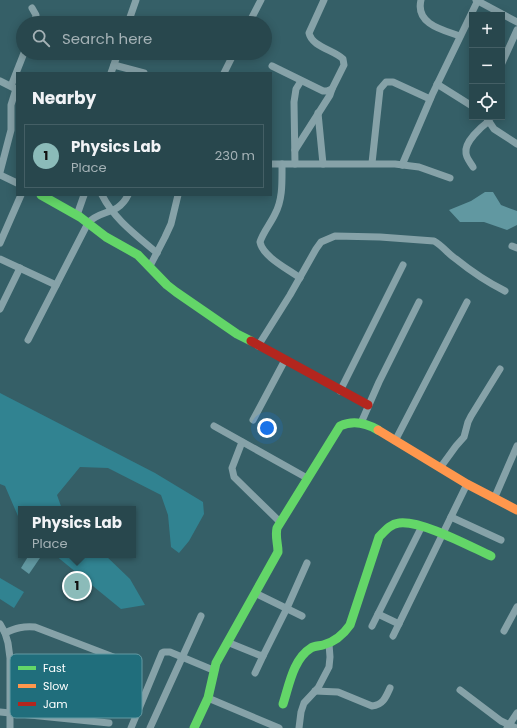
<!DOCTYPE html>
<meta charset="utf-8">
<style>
:root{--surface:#28474d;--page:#345157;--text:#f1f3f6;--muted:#a5b2b6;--line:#445f65;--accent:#8bbbb9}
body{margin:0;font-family:Poppins,sans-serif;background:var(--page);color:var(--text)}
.controls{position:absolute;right:12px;top:12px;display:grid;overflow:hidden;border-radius:0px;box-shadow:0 2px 10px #0003}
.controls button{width:36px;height:36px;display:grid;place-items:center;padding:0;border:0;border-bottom:1px solid var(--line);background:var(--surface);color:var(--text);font:20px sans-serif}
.you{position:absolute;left:267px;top:428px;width:14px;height:14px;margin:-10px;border:3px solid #fff;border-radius:50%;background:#1a73e8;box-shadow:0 0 0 6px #1a73e833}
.badge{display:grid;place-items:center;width:26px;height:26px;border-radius:50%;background:var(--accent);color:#111;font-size:13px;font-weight:700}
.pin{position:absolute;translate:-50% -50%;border:2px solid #fff;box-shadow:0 1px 4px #0006}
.popup{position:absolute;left:18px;top:506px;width:118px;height:52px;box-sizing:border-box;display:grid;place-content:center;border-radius:0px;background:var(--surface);filter:drop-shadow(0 1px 3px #0005);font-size:13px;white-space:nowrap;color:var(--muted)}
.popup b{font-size:15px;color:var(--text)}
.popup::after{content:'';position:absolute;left:50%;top:100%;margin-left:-8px;border:8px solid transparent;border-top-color:var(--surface)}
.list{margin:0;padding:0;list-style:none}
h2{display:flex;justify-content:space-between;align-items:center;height:52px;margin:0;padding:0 16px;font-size:17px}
h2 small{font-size:13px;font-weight:400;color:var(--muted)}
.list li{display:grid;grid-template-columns:26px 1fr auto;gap:12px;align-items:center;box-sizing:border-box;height:64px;margin:0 8px 8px;padding:0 8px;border:1px solid var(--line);border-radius:0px}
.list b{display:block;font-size:15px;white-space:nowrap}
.list p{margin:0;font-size:13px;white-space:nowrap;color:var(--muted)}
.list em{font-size:13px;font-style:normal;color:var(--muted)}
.icon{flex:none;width:22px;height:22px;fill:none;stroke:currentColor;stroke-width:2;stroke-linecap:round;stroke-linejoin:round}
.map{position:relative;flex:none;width:517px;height:728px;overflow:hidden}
.search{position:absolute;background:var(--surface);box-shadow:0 2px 10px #0003;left:16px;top:16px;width:256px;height:44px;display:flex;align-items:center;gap:10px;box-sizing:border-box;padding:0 14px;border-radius:22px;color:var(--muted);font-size:15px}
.panel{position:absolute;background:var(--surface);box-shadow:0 2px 10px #0003;left:16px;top:72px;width:256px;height:124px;border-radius:0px}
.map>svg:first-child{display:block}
</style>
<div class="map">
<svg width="517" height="728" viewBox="0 0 517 728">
<rect width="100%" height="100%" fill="#355f67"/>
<g fill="#318391">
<polygon points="0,393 155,473 203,502 204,514 189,541 179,553 171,547 168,515 161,495 108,468 80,467 57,495 62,509 21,509 21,523 5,486 0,484"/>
<polygon points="55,555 105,555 130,579 145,605 121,609"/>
<polygon points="0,578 24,592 14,608 0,599"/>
</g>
<g fill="#6198a1">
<polygon points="485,192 493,192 501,205 517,211 517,225 507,230 484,222 460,222 449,210 471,201"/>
<polygon points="29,555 42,555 29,574 21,568"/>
</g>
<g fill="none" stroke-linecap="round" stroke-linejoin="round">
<g stroke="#86a2a8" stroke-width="7">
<path d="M421 0C415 24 443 30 460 36"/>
<polyline points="476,0 517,22"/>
<polyline points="32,8 36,15 35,23"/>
<polyline points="73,23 74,20"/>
<polyline points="128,23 136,0"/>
<polyline points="249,23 261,0"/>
<polyline points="502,63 517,30"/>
<polyline points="114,65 144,73"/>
<path d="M272 66 323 91H327L332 89 344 65 343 59C334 50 312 47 309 33L324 0"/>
<polyline points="111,73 118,53"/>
<polyline points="224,73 234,53"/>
<polyline points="0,81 14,88"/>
<polyline points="437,84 472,106"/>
<polyline points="11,86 24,53"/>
<polyline points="318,113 323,164"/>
<polyline points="486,117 494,129 517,144"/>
<polyline points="295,150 330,95 332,89"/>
<polyline points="372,163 380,89 386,82 393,82 430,99"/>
<polyline points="271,164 395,164 419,167 450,178"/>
<path d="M282 164C282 181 283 199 275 214 271 223 263 232 260 242 263 257 288 269 300 278"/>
<polyline points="295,164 294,102 296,89 301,81"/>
<polyline points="402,165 432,95 478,0"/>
<path d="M473 167C471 163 466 158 466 153 464 142 481 127 489 121"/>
<polyline points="0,172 11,130 11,105 16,89"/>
<polyline points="0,175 17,183"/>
<path d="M102 195C114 219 136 235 157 253"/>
<polyline points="77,215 84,195"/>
<polyline points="0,243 21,195"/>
<polyline points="512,246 517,248"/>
<polyline points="0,259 56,285"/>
<polyline points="150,266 165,237 171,224 178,195"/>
<polyline points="0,309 20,268"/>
<path d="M28 340 88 223C100 209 118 216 128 195"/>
<path d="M258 346 290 295 316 249 321 242 335 236 380 237 434 241C443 246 448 254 456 259 472 272 487 282 505 291"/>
<polyline points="340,391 403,265"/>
<polyline points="253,420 285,360"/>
<polyline points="361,423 379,382 419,302"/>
<polyline points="214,426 307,478"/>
<polyline points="395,441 467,302"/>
<polyline points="242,442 232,468 234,477 280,522"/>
<polyline points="440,468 456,446 464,437 468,422 471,416 500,369"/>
<polyline points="494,499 517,446"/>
<polyline points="451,517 501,540"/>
<polyline points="255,593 302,616"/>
<polyline points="378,614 399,624"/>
<polyline points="0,624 5,633 8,643 10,658 10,728"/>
<polyline points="372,626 422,526"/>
<polyline points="504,631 517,607"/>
<path d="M5 633C16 628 23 626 35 627L116 658"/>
<polyline points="393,636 467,484"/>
<polyline points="227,642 259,655 263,656 287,608 307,563"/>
<polyline points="255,673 263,656"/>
<polyline points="460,690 501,721 516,728"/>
<path d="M315 691 338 692 372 706C383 705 386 697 390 688"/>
<polyline points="208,698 279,728"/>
<polyline points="0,712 109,723"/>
<polyline points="131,728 162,653 164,652 170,652 213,670"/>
<polyline points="150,728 201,616"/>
<polyline points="299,728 301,712 304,703 318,688 329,667 330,657 329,644"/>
<polyline points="507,728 517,713"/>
</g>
<g stroke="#63d668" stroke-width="9">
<polyline points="41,195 80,217 106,237 138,255 167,285 176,292 237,334 251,341"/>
<path d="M283 704C289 686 293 659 311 648 314 646 319 646 323 645 335 642 343 635 350 625L379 537C385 531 390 524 399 523 421 520 469 546 491 556"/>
<path d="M194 728 208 698 216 663 278 552C278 543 275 537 277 528L340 426C353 420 366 423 378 430"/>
</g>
<polyline stroke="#ff974d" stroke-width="9" points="378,430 467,484 517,510"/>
<polyline stroke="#b3261e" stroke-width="9" points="251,341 368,405"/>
</g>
<rect x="10" y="654" width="132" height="64" rx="6" fill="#206e7c" stroke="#639aa3" stroke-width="1"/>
<rect x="18" y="666" width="18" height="4" fill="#63d668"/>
<rect x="18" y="684" width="18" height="4" fill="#ff974d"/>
<rect x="18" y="702" width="18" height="4" fill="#b3261e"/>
<g font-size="11" fill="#fff">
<text x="43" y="672">Fast</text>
<text x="43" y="690">Slow</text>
<text x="43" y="708">Jam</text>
</g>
</svg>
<div class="controls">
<button>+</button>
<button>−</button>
<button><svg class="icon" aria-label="locate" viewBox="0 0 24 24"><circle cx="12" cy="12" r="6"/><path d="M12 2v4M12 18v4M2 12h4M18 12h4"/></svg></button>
</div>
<div class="you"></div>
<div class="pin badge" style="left:77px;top:586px">1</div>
<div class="popup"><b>Physics Lab</b>Place</div>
<div class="search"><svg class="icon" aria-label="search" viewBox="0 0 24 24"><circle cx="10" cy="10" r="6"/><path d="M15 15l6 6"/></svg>Search here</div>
<section class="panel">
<h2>Nearby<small></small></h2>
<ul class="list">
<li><span class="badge">1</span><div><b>Physics Lab</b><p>Place</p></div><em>230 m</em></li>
</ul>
</section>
</div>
